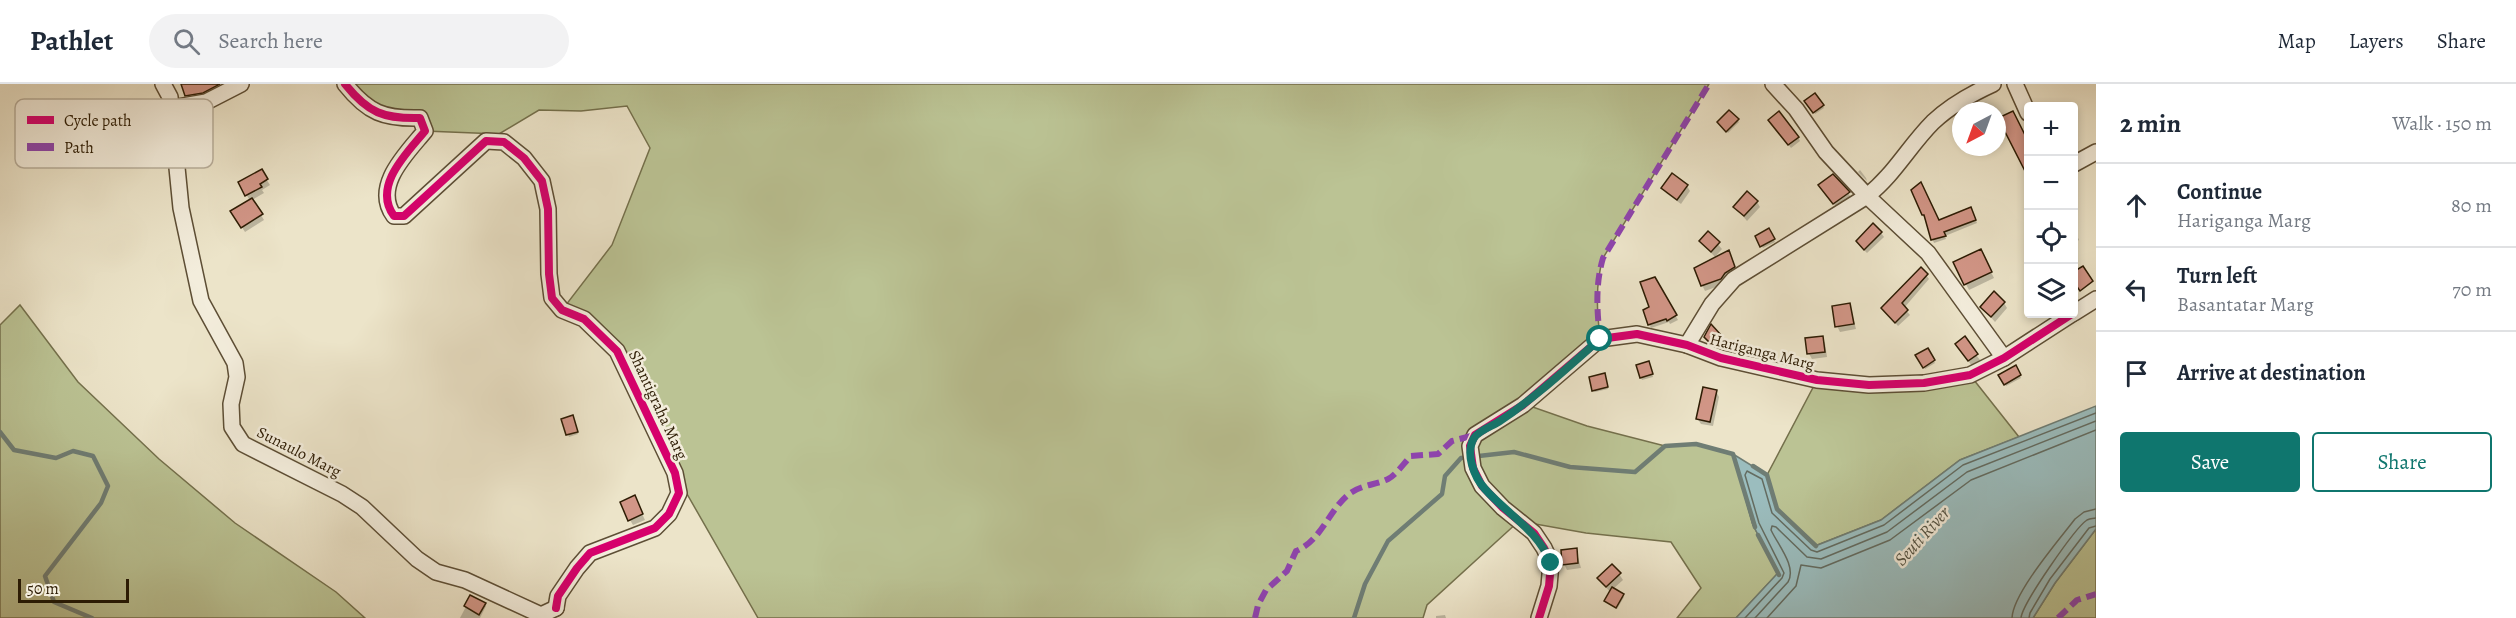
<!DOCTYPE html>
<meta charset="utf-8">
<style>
:root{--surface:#fff;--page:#f2f2f3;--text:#1f2937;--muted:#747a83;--line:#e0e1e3;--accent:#0f766e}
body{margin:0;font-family:Alegreya,serif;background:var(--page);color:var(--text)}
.controls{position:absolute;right:18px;top:18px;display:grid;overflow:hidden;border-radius:6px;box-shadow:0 3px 9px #0003}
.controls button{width:54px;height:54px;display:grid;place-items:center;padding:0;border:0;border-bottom:2px solid var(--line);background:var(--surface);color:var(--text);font:30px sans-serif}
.compass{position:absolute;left:1952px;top:18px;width:54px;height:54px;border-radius:50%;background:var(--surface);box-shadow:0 3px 9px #0003;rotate:221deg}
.scale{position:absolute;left:18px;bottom:15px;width:111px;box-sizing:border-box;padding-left:6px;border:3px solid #2d1c04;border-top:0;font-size:16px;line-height:21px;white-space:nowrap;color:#2d1c04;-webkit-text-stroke:4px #f3eddc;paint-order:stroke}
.stop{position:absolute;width:18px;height:18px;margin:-14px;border:4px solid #0f766e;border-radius:50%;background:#fff}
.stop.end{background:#0f766e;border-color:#fff;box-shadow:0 2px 6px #0008}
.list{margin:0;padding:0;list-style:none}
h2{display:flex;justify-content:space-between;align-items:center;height:78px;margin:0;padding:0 24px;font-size:26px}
h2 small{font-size:20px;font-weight:400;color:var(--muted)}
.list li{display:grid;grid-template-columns:39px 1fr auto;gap:18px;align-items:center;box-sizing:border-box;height:84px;padding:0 24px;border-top:2px solid var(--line)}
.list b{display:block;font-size:22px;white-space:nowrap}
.list p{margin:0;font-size:20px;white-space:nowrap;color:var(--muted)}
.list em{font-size:20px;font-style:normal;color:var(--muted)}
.actions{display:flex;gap:12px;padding:18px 24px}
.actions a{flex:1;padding:14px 0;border:2px solid var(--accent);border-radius:6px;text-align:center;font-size:21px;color:var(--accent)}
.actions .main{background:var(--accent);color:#fff}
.icon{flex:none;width:33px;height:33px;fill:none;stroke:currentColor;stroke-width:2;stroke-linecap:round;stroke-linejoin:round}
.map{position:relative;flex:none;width:2096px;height:534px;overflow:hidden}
header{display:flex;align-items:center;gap:36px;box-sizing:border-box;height:84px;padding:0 30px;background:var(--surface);border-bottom:2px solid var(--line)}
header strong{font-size:28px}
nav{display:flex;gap:33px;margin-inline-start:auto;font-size:21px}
.search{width:420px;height:54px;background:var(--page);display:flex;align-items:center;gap:15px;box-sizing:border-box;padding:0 21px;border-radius:33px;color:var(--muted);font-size:22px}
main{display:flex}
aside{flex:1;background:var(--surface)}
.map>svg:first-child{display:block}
</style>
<header>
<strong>Pathlet</strong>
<div class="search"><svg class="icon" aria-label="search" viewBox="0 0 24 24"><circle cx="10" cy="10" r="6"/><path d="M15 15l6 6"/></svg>Search here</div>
<nav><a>Map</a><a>Layers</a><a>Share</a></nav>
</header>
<main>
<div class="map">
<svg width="2096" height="534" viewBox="0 0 2096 534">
<rect width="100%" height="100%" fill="#ece4c9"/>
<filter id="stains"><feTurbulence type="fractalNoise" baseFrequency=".00333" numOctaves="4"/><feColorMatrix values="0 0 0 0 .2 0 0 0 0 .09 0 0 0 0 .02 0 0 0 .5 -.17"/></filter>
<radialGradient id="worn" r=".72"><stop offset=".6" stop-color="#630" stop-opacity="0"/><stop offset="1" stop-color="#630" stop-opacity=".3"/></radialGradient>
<g fill="#bbc394" stroke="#74704c" stroke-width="1.5">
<path d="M345 0H1709L1603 174C1595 201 1597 227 1600 255L1524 320 1587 342 1665 362 1696 360 1733 370 1753 441 1778 489 1736 534H1677L1701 504 1671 458 1586 449 1519 437 1427 521 1423 534H758L675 389 617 267 562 226 612 161 650 64 627 22 581 27 539 26 499 50 425 47 420 34 387 33Z"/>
<polygon points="20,221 78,298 159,375 235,439 336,508 365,534 0,534 0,241"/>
<polygon points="1970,291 2019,353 1960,376 1881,436 1815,462 1777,425 1767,391 1817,296"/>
<polygon points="2096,445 2096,534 2033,534 2055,499"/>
</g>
<polygon fill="#9bbdbe" stroke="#6f7d74" stroke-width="1.5" points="2096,322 2096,445 2055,499 2033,534 1736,534 1778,489 1753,441 1733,370 1767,391 1777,425 1815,462 1881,436 1960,376"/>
<g fill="#0003">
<polygon points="183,0 200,0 204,14 189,17"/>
<polygon points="1815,11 1824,24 1815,30 1806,17"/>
<polygon points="1737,36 1739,38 1728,49 1720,40"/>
<polygon points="1772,40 1798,53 1800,57 1791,64"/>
<polygon points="1860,86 1866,94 1867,97 1858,88"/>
<polygon points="261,87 270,101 262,106 264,109 252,116 264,136 245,148 232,128 250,117 240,99"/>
<polygon points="1920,101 1938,137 1972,128 1977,139 1945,152 1946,155 1934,159 1923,131"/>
<polygon points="1687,102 1690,107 1681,120 1666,109 1663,104"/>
<polygon points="1823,107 1848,108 1851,114 1838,125"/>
<polygon points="1757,118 1760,123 1747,137 1735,123"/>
<polygon points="2074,145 2079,156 2074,159"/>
<polygon points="1769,146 1775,158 1763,164 1757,153"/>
<polygon points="1881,149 1884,153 1867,169 1860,162"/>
<polygon points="1709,150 1722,165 1715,173 1701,158"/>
<polygon points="1983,172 1994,194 1969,206 1955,179"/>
<polygon points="1731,173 1737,189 1724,200 1705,207 1702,201"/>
<polygon points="1926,191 1929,195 1904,224 1910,231 1898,242 1882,224"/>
<polygon points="1655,195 1678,236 1670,240 1669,238 1651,244 1649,240"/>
<polygon points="2004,219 2007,224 1995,238 1982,223"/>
<polygon points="1850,221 1856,245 1840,248 1837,242"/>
<polygon points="1719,252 1721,254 1713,261 1707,255"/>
<polygon points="1822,254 1825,259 1827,273 1812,275 1809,270"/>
<polygon points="1964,255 1980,276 1972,282 1960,266"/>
<polygon points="1927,266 1935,279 1925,285 1917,272"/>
<polygon points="1650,281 1653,293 1642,296 1641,294"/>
<polygon points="2016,283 2021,294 2006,302 2000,291"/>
<polygon points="1605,293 1608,305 1595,308 1593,306"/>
<polygon points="1716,307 1719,313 1713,342 1701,340 1697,334"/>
<polygon points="573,335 578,350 569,353 563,336"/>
<polygon points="637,419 645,436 633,441 630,436"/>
<polygon points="1576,466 1581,484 1567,486 1564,480"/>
<polygon points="1619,490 1623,496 1613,505 1624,513 1617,525 1606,517 1611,509 1602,499"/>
<polygon points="471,513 486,522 480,534 460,534"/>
<polygon points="1445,531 1446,534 1436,534 1436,532"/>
</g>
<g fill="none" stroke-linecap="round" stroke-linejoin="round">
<g stroke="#646c61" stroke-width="1.5">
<polyline points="1745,534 1782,494 1784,489 1759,439 1745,391 1747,387 1762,395 1772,429 1811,466 1817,468 1884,441 1963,381 2096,329"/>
<path d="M1755 534 1788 498C1797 483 1778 461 1771 446L1772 442 1776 443 1807 473 1821 475 1887 448 1967 388 2096 337"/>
<polyline points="1767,534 1796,502 1801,481 1821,484 1890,456 1971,396 2096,346"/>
<path d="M2012 534C2013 509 2059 456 2075 435L2084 428 2096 425"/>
<path d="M2021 534C2022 520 2075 444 2087 436 2091 434 2092 435 2096 434"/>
<polyline points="2029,534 2030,529 2050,495 2089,444 2096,442"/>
</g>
<g stroke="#6f7d74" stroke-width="4.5">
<polyline points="0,348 14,366 56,374 73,367 93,372 108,402 101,419 45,492 54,518 92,534"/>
<polyline points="1753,382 1767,391 1777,425 1816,462"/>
<polyline points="1758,451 1779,491"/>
<polyline points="1354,534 1365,500 1388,457 1442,410 1445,392 1461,374 1514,368 1570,383 1635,388 1665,362 1696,360 1733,370 1755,443"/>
</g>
</g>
<g fill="#d29687" stroke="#2d1c04" stroke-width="1.5">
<polygon points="181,0 220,0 203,9 185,12"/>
<polygon points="1815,9 1824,21 1813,29 1804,17"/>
<polygon points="1729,26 1739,35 1726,48 1717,38"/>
<polygon points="1779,27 1799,53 1788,61 1768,36"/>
<polygon points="2013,27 2028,57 2028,93 1998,34"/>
<polygon points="262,85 268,95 260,100 262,103 245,112 238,98"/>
<polygon points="1672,89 1688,101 1677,116 1661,104"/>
<polygon points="1833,90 1850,108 1833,120 1818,101"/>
<polygon points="1921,98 1939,136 1971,123 1976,136 1944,148 1946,152 1931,156 1924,131 1922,131 1911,106"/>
<polygon points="1747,107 1758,117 1744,132 1733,123"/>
<polygon points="252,114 263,130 241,144 230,127"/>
<polygon points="1873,139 1882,148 1864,166 1856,157"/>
<polygon points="1769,144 1775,155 1760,163 1755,152"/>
<polygon points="1708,147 1720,158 1711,168 1699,157"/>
<polygon points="1981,165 1992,188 1964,201 1953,178"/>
<polygon points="1729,166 1735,183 1725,189 1721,195 1701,202 1694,184"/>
<polygon points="2083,182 2093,197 2080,207 2073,197 2073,188"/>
<polygon points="1921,183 1928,190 1902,219 1908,226 1895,239 1881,224"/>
<polygon points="1655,193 1677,231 1667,237 1666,235 1648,241 1643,226 1649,223 1640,198"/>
<polygon points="1994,207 2005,218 1991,233 1980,223"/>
<polygon points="1850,219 1854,240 1835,243 1832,222"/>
<polygon points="1711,240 1721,251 1711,260 1704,253"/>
<polygon points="1823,252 1825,268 1807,270 1805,254"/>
<polygon points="1965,252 1978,270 1968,277 1955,260"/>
<polygon points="1928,264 1935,276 1923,284 1915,271"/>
<polygon points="1649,277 1653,290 1640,294 1636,281"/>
<polygon points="2016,281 2021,291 2004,301 1998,291"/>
<polygon points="1605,289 1608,303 1592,307 1589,293"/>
<polygon points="1703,303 1717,306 1710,338 1696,335"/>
<polygon points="573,331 578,348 566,351 561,335"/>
<polygon points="635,411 643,430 628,437 620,418"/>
<polygon points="1577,464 1578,479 1562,481 1561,466"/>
<polygon points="1612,480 1621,489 1606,503 1597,494"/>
<polygon points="1612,503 1624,510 1616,524 1604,517"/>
<polygon points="470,511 486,519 479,531 464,522"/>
</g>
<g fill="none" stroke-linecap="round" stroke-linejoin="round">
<g stroke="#5d4e35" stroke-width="18">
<g id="street">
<polyline points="163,0 170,13 181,124 201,217 235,279 237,293 231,320 232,343 243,360 342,410 362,423 417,475 436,488 465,496 541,531 556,524"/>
<path d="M345 0C368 29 384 35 420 34L425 47C407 69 372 102 394 132H404L486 57 504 58 524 74 542 97 548 125 549 190 552 214 562 226 584 235 617 267 675 389 679 409 669 430 655 444 590 469 577 484 558 512 556 524"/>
<polyline points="1773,0 1796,25 1826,68 1867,112 1928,169 2004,274"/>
<polyline points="2015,0 2028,29"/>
<polyline points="171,24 206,18 241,0"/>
<polyline points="2074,80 2096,68"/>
<polyline points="2074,229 2096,215"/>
<path d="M1687 261 1712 220 1734 195 1867 112C1894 91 1909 62 1933 38 1950 22 1971 10 1993 0"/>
<polyline points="1539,534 1549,502 1551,479 1544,464 1534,449 1503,424 1482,402 1473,384 1470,362 1475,351 1523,321 1600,255 1637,250 1687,261 1721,274 1817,296 1869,301 1924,299 1970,291 2004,274 2072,230"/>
</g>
</g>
<use href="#street" stroke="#f3eddc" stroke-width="15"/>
<g stroke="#8e44ad" stroke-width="6" stroke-dasharray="12 6" stroke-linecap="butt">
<path d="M1600 255C1597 227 1595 201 1603 174L1709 0"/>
<path d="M1255 534 1258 521 1266 506 1287 487 1296 467C1321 457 1329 426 1349 410 1361 401 1375 401 1388 395 1396 391 1404 379 1411 372L1438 370 1452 357 1475 351"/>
<polyline points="2058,534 2077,516 2096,510"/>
</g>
<g stroke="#f3eddc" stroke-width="11">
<g id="cycleway">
<path d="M345 0C368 29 384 35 420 34L425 47C407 69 372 102 394 132H404L486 57 504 58 524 74 542 97 548 125 549 190 552 214 562 226 584 235 617 267 675 389 679 409 669 430 655 444 590 469 577 484 558 512 556 524"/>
<polyline points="1539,534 1549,502 1551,479 1544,464 1534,449 1503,424 1482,402 1473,384 1470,362 1475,351 1523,321 1600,255 1637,250 1687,261 1721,274 1817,296 1869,301 1924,299 1970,291 2004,274 2072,230"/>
</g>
</g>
<use href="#cycleway" stroke="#d6006c" stroke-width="8"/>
</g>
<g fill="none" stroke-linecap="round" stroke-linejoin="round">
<path stroke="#0f766e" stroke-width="8" d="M1551 479C1536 444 1509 432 1485 405 1474 393 1465 369 1474 354 1479 346 1493 342 1500 337 1536 313 1568 283 1600 255"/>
</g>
<g text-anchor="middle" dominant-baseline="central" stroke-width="5" stroke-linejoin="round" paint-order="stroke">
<g font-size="16" fill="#2d1c04" stroke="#f3eddc">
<text transform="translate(1762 268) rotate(14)">Hariganga Marg</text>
<text transform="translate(658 321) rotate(65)">Shantigraha Marg</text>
<text transform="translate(299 368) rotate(27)">Sunaulo Marg</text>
</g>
<g font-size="18" font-style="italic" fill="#545445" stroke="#f3eddc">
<text transform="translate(1922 452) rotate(-48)">Seuti River</text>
</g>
</g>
<rect x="15" y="15" width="198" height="69" rx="9" fill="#f3eddc" stroke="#b8ae9b" stroke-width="1.5"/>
<rect x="27" y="32" width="27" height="8" fill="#d6006c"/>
<rect x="27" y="59" width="27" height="8" fill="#8e44ad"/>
<g font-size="16" fill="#2d1c04">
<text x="64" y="42">Cycle path</text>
<text x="64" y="69">Path</text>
</g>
<rect width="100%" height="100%" filter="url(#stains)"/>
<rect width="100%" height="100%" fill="url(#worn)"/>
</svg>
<div class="controls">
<button>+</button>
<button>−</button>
<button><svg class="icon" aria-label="locate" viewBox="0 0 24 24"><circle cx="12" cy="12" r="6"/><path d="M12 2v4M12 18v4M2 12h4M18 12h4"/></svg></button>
<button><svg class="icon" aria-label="layers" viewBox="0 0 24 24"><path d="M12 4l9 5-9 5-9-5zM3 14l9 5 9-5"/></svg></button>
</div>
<svg class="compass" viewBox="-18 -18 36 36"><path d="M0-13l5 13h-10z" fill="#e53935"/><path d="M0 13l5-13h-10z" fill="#747a83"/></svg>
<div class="scale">50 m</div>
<div class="stop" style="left:1600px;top:255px"></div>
<div class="stop end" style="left:1551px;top:479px"></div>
</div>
<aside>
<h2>2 min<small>Walk · 150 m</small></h2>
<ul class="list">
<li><svg class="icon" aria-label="ahead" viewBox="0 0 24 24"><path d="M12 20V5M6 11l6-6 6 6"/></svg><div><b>Continue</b><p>Hariganga Marg</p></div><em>80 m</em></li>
<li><svg class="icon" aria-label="left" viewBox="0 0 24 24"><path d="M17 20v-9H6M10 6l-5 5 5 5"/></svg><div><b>Turn left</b><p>Basantatar Marg</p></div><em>70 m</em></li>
<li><svg class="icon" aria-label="arrive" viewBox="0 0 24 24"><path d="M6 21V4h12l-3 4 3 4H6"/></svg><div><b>Arrive at destination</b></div></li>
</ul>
<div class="actions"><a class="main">Save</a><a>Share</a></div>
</aside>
</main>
